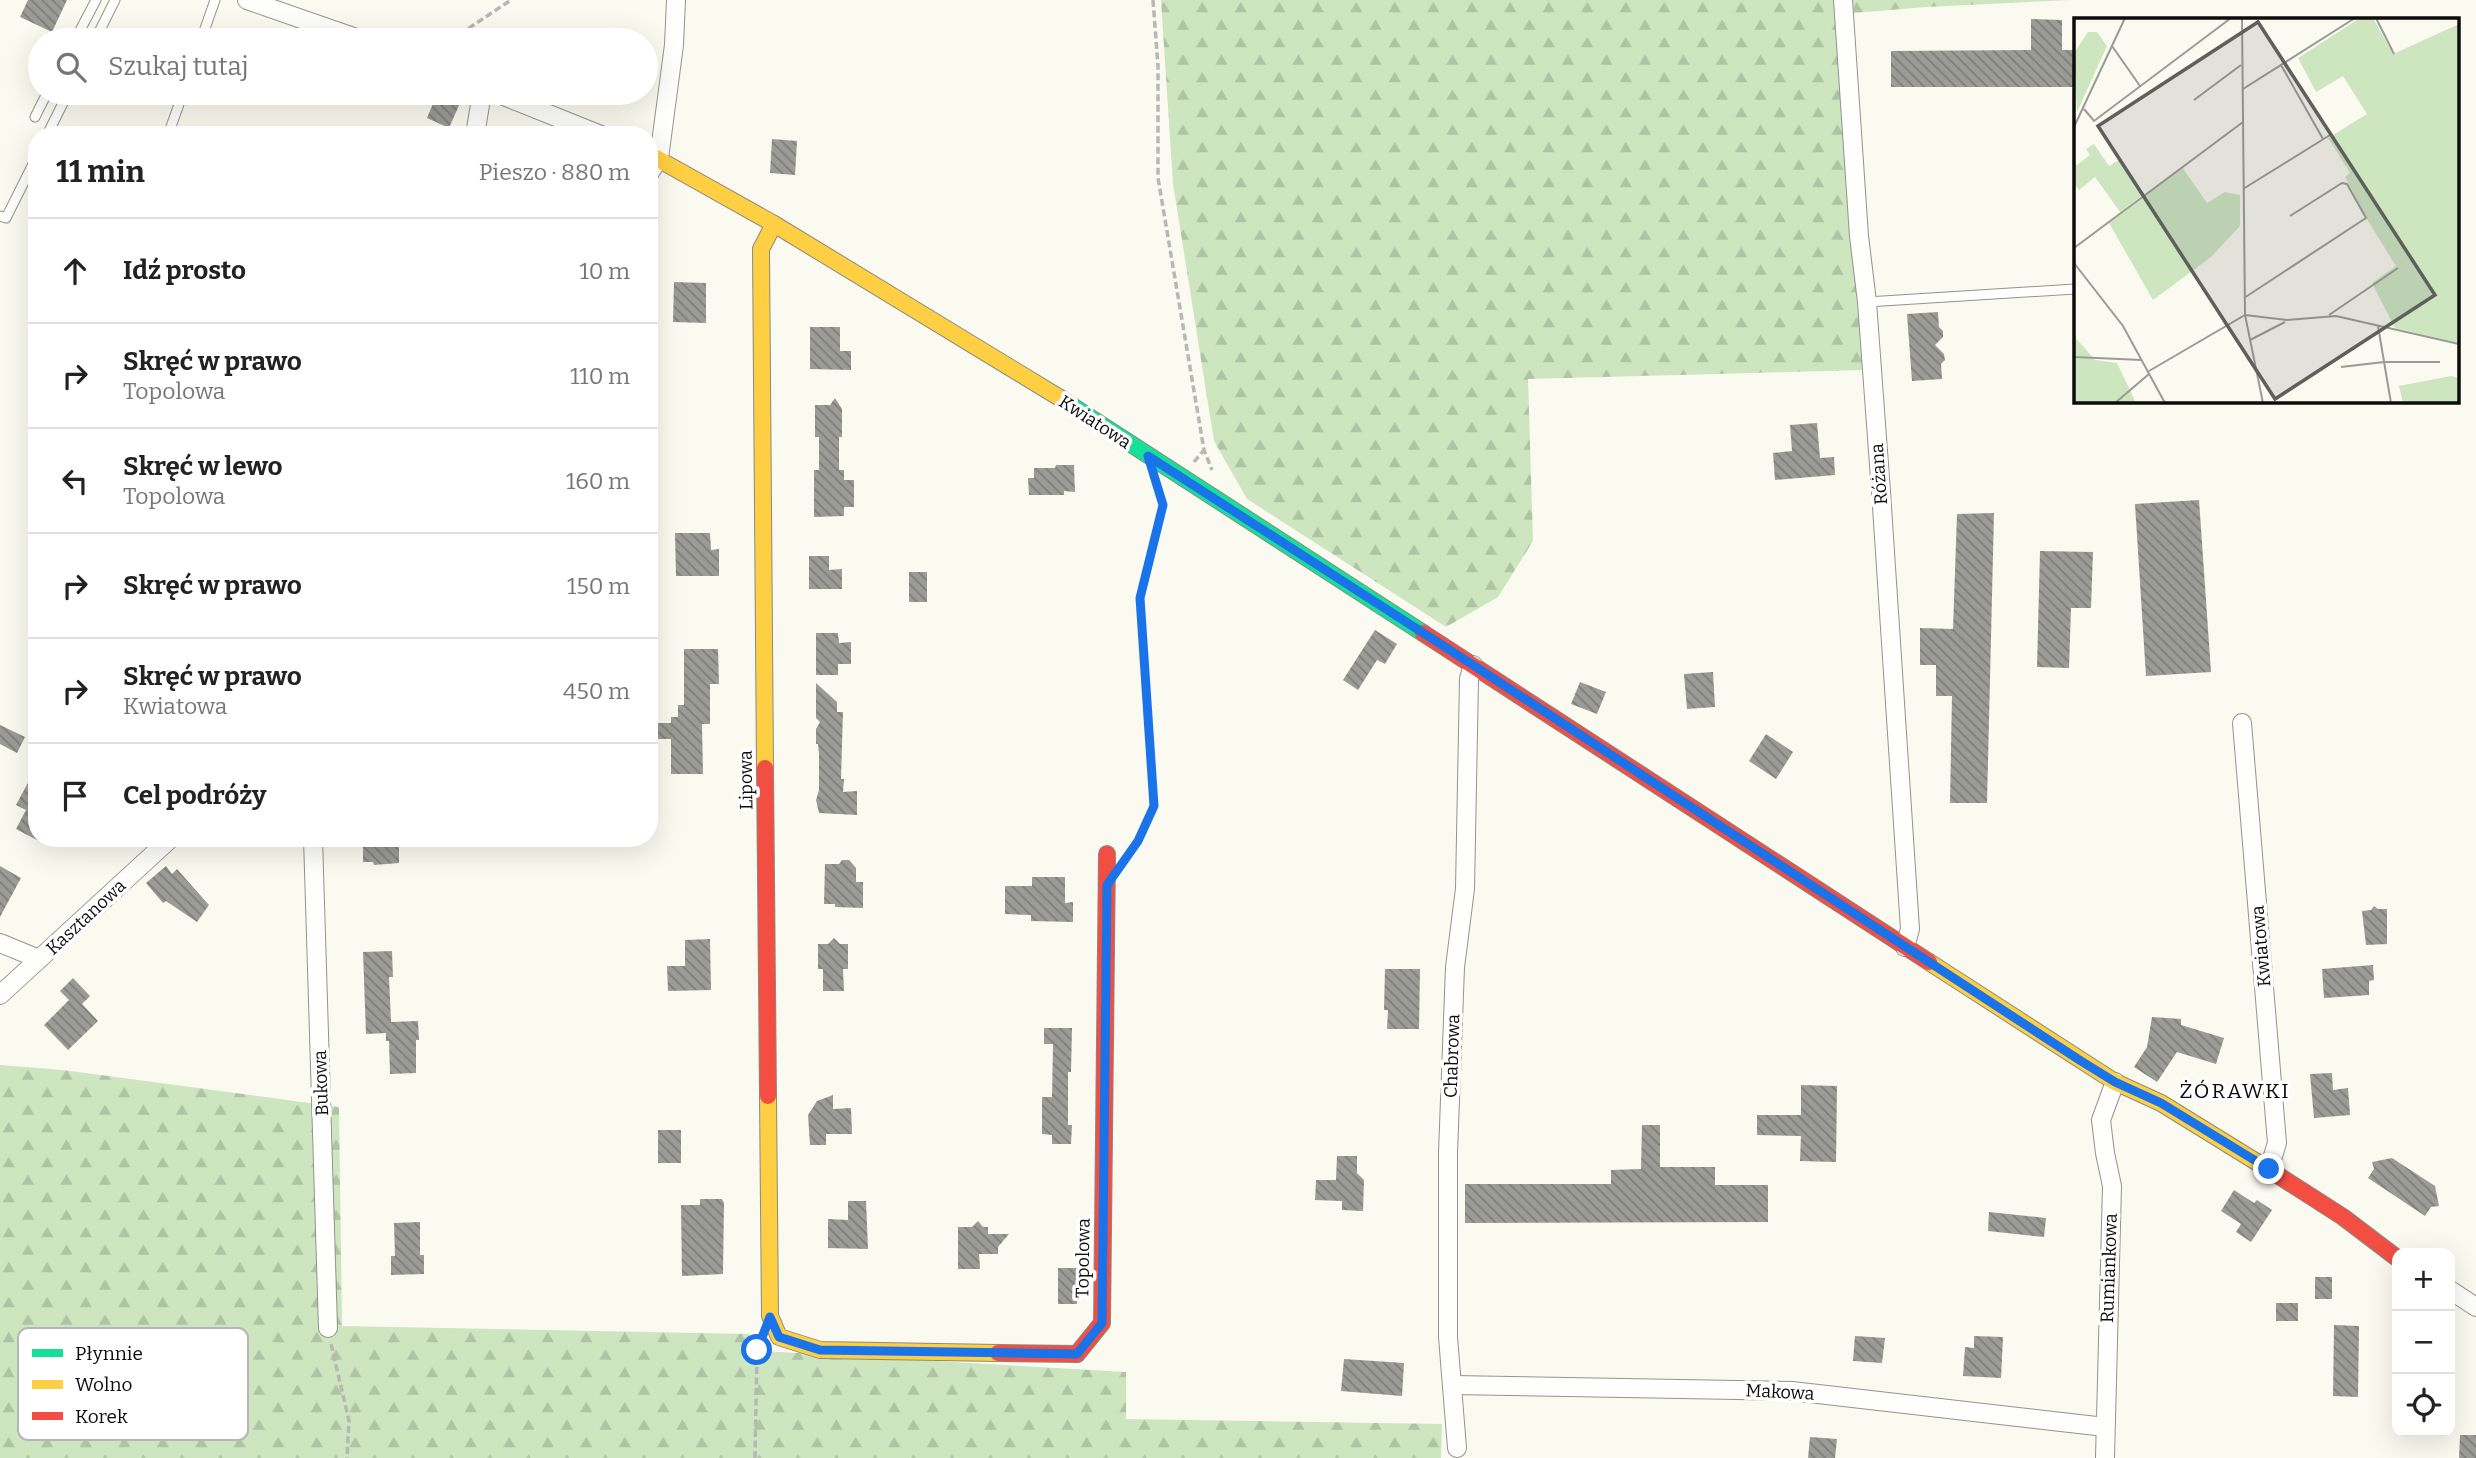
<!DOCTYPE html>
<html lang="pl">
<meta charset="utf-8">
<style>
:root{--surface:#fff;--page:#f6f6f6;--text:#222;--muted:#767676;--line:#e0e0e0}
body{margin:0;font-family:Bitter,serif;background:var(--page);color:var(--text)}
.controls{position:absolute;right:21px;bottom:21px;display:grid;overflow:hidden;border-radius:14px;box-shadow:0 7px 28px #0002}
.controls button{width:63px;height:63px;display:grid;place-items:center;padding:0;border:0;border-bottom:2px solid var(--line);background:var(--surface);color:var(--text);font:35px sans-serif}
.stop{position:absolute;width:21px;height:21px;margin:-16px;border:5px solid #1a73e8;border-radius:50%;background:#fff}
.stop.end{background:#1a73e8;border-color:#fff;box-shadow:0 2px 7px #0008}
.list{margin:0;padding:0;list-style:none}
h2{display:flex;justify-content:space-between;align-items:center;height:91px;margin:0;padding:0 28px;font-size:30px}
h2 small{font-size:23px;font-weight:400;color:var(--muted)}
.list li{display:grid;grid-template-columns:46px 1fr auto;gap:21px;align-items:center;box-sizing:border-box;height:105px;padding:0 28px;border-top:2px solid var(--line)}
.list b{display:block;font-size:26px;white-space:nowrap}
.list p{margin:0;font-size:23px;white-space:nowrap;color:var(--muted)}
.list em{font-size:23px;font-style:normal;color:var(--muted)}
.icon{flex:none;width:38px;height:38px;fill:none;stroke:currentColor;stroke-width:2;stroke-linecap:round;stroke-linejoin:round}
.map{position:relative;flex:none;width:2476px;height:1458px;overflow:hidden}
.search{position:absolute;background:var(--surface);box-shadow:0 7px 28px #0002;left:28px;top:28px;width:630px;height:77px;display:flex;align-items:center;gap:18px;box-sizing:border-box;padding:0 24px;border-radius:38px;color:var(--muted);font-size:26px}
.panel{position:absolute;background:var(--surface);box-shadow:0 7px 28px #0002;left:28px;top:126px;width:630px;height:721px;border-radius:28px}
.map>svg:first-child{display:block}
</style>
<div class="map">
<svg width="2476" height="1458" viewBox="0 0 2476 1458">
<defs>
<pattern id="forest-firs" width="22" height="20" patternUnits="userSpaceOnUse" patternTransform="scale(1.75)"><rect width="22" height="20" fill="#cde6c0"/><path d="M5 1l3.5 6h-7zM16 11l3.5 6h-7z" fill="#afc4a4"/></pattern>
<pattern id="building-back-hatch" width="6" height="6" patternUnits="userSpaceOnUse" patternTransform="scale(1.75)"><rect width="6" height="6" fill="#9c9c96"/><path d="M-1 5l2 2M0 0l6 6M5-1l2 2" fill="none" stroke="#7e7e79"/></pattern>
</defs>
<rect width="100%" height="100%" fill="#fafaf0"/>
<g fill="url(#forest-firs)">
<polygon points="1161,0 1837,0 1865,370 1528,379 1533,541 1498,597 1446,627 1247,499 1214,441 1173,184"/>
<polygon points="1853,0 2070,0 1926,7 1854,13"/>
<polygon points="0,1065 63,1070 339,1107 342,1326 749,1334 763,1351 1126,1372 1126,1419 1442,1424 1441,1458 0,1458"/>
</g>
<g fill="url(#building-back-hatch)">
<polygon points="28,0 67,0 52,32 20,17"/>
<polygon points="2031,19 2062,20 2062,50 2075,50 2075,87 1891,87 1891,51 2031,50"/>
<polygon points="437,94 460,103 449,128 427,118"/>
<polygon points="772,139 797,141 795,175 770,173"/>
<polygon points="674,282 706,283 706,323 673,322"/>
<polygon points="1938,312 1939,327 1943,331 1943,337 1935,345 1944,354 1945,360 1941,364 1942,379 1912,381 1907,314"/>
<polygon points="810,327 840,327 840,351 851,351 851,370 810,369"/>
<polygon points="835,398 842,409 842,437 839,437 839,470 844,470 844,480 854,480 854,507 844,507 844,516 814,517 814,470 819,470 819,437 815,437 815,405 830,405"/>
<polygon points="1817,423 1820,458 1834,457 1835,475 1775,480 1773,453 1792,451 1790,425"/>
<polygon points="1056,465 1074,465 1075,492 1064,491 1064,495 1029,495 1028,478 1034,478 1034,468 1055,468"/>
<polygon points="2199,500 2211,672 2146,676 2135,504"/>
<polygon points="1994,513 1987,803 1950,803 1952,696 1936,696 1936,665 1920,665 1920,628 1953,629 1957,514"/>
<polygon points="675,533 710,533 711,550 719,549 719,576 676,576"/>
<polygon points="2040,551 2093,552 2091,608 2071,608 2069,668 2037,667"/>
<polygon points="809,556 829,556 829,570 842,569 842,589 809,589"/>
<rect x="909" y="572" width="18" height="30"/>
<polygon points="1375,630 1397,644 1385,664 1377,660 1358,690 1343,680"/>
<polygon points="816,633 838,633 839,643 851,642 851,664 838,664 838,675 816,675"/>
<polygon points="684,649 718,649 719,684 710,684 710,724 702,724 703,774 671,774 671,739 657,739 657,723 671,723 671,717 678,717 678,705 684,705"/>
<polygon points="1713,672 1715,707 1687,709 1684,674"/>
<polygon points="1580,682 1606,692 1597,714 1571,704"/>
<polygon points="816,683 837,702 837,712 843,712 841,779 844,779 843,792 857,791 857,815 819,813 816,800 819,790 819,754 818,744 816,744 816,729 820,722 816,718"/>
<polygon points="0,725 25,737 17,753 0,744"/>
<polygon points="1766,734 1793,752 1776,779 1749,761"/>
<polygon points="37,766 37,840 16,829 26,810 16,805"/>
<polygon points="363,838 399,838 399,863 374,865 373,862 363,862"/>
<polygon points="842,860 849,860 856,868 856,882 863,882 863,908 835,907 835,904 824,904 825,864 839,864"/>
<polygon points="0,866 21,878 0,917"/>
<polygon points="166,866 172,874 177,869 209,905 197,922 166,901 163,903 146,883"/>
<polygon points="1032,877 1065,877 1065,903 1073,902 1073,922 1031,921 1031,915 1005,914 1005,886 1032,886"/>
<polygon points="2374,906 2378,909 2387,909 2387,944 2366,945 2362,911 2371,910"/>
<polygon points="834,938 840,944 848,944 848,969 843,969 844,991 823,991 823,969 818,969 818,944 828,944"/>
<polygon points="710,939 711,990 668,991 667,966 685,966 685,940"/>
<polygon points="392,951 393,977 389,977 391,1022 418,1021 419,1040 416,1040 416,1073 390,1074 389,1041 386,1041 386,1033 366,1034 363,952"/>
<polygon points="2373,965 2374,980 2369,981 2369,995 2324,998 2322,969"/>
<polygon points="1385,969 1420,969 1419,1029 1387,1029 1388,1010 1384,1010"/>
<polygon points="73,978 90,996 82,1004 98,1021 68,1050 44,1025 69,1000 60,991"/>
<polygon points="2152,1017 2181,1019 2181,1025 2224,1038 2216,1064 2177,1052 2157,1082 2134,1067 2147,1047"/>
<polygon points="1044,1028 1072,1028 1071,1072 1068,1072 1068,1125 1072,1125 1071,1144 1052,1144 1052,1135 1042,1134 1042,1097 1052,1097 1053,1044 1044,1044"/>
<polygon points="2332,1073 2333,1090 2348,1088 2350,1115 2314,1118 2310,1074"/>
<polygon points="1801,1085 1837,1086 1836,1162 1800,1161 1801,1136 1757,1135 1757,1115 1801,1115"/>
<polygon points="833,1095 833,1109 851,1108 852,1134 826,1134 826,1145 810,1145 808,1115 817,1101"/>
<polygon points="1642,1125 1660,1125 1660,1167 1715,1167 1715,1185 1768,1185 1768,1222 1465,1223 1465,1184 1611,1184 1611,1170 1641,1169"/>
<rect x="658" y="1130" width="23" height="33"/>
<polygon points="1337,1156 1357,1156 1357,1173 1364,1180 1363,1211 1342,1210 1342,1201 1315,1200 1316,1180 1336,1180"/>
<polygon points="2392,1158 2435,1186 2439,1206 2431,1207 2425,1216 2368,1178 2374,1169 2372,1162"/>
<polygon points="2234,1190 2254,1203 2257,1200 2272,1210 2251,1242 2236,1232 2241,1224 2221,1211"/>
<polygon points="700,1199 722,1199 724,1203 723,1274 682,1276 681,1205 700,1205"/>
<polygon points="848,1201 866,1201 868,1249 828,1248 828,1219 848,1220"/>
<polygon points="1989,1212 2046,1218 2044,1237 1988,1231"/>
<polygon points="978,1221 983,1227 988,1227 988,1234 1009,1234 998,1247 998,1254 979,1254 980,1269 958,1269 958,1227 972,1227"/>
<polygon points="420,1222 420,1255 424,1255 424,1274 391,1275 391,1256 395,1256 394,1223"/>
<rect x="1058" y="1268" width="19" height="36"/>
<rect x="2315" y="1277" width="17" height="22"/>
<rect x="2276" y="1303" width="22" height="18"/>
<polygon points="2334,1325 2359,1326 2358,1397 2333,1396"/>
<polygon points="1855,1336 1885,1338 1882,1363 1853,1361"/>
<polygon points="1974,1336 2003,1337 2001,1378 1963,1376 1965,1347 1974,1348"/>
<polygon points="1344,1359 1404,1363 1402,1396 1341,1391"/>
<polygon points="2460,1435 2476,1435 2476,1458 2459,1458"/>
<polygon points="1810,1437 1837,1439 1835,1458 1808,1458"/>
</g>
<g fill="none" stroke-linecap="round" stroke-linejoin="round">
<g stroke="#93938f" stroke-width="11">
<g id="lane">
<polyline points="75,40 96,0"/>
<polyline points="95,40 115,0"/>
<polyline points="201,40 215,0"/>
<polyline points="35,117 47,93"/>
<polyline points="47,135 68,93"/>
<polyline points="168,135 183,93"/>
<polyline points="0,216 6,218 37,156"/>
<polyline points="1867,302 2075,289"/>
</g>
</g>
<g stroke="#93938f" stroke-width="20">
<g id="street">
<polyline points="247,0 362,40"/>
<polyline points="1843,0 1859,236 1867,302 1881,492 1910,929 1905,947"/>
<polyline points="496,93 601,135"/>
<polyline points="475,135 482,93"/>
<polyline points="649,174 659,158 674,45 676,0"/>
<polyline points="2242,723 2277,1143 2269,1169"/>
<polyline points="313,838 328,1328"/>
<polyline points="0,943 39,959"/>
<polyline points="0,995 171,838"/>
<polyline points="2450,1290 2476,1307"/>
<polyline points="1452,1385 1792,1391 2105,1427"/>
<polyline points="1457,1448 1448,1337 1448,1153 1455,967 1465,889 1469,679 1473,665"/>
<polyline points="2105,1458 2112,1186 2105,1153 2101,1120 2115,1082"/>
</g>
</g>
<g stroke="#8a8a85" stroke-width="18">
<polyline id="fast" points="1060,398 1423,633"/>
</g>
<g stroke="#8a8a85" stroke-width="18">
<g id="slow">
<polyline points="649,154 774,224 1060,398"/>
<polyline points="765,768 761,249 774,224"/>
<polyline points="1929,962 2115,1082 2161,1103 2276,1174"/>
<polyline points="768,1096 770,1316 779,1337 820,1350 998,1353"/>
</g>
</g>
<g stroke="#8a8a85" stroke-width="18">
<g id="jam">
<polyline points="1423,633 1929,962"/>
<polyline points="765,768 768,1096"/>
<polyline points="2276,1174 2343,1217 2397,1258"/>
<polyline points="998,1353 1077,1354 1102,1323 1107,854"/>
</g>
</g>
<g stroke="#b7b7b5" stroke-width="3.5" stroke-dasharray="7 3.5" stroke-linecap="butt">
<polyline points="1153,0 1158,66 1158,178 1204,450 1212,470"/>
<polyline points="451,40 511,0"/>
<polyline points="1194,462 1204,450"/>
<polyline points="1128,855 1138,841 1154,806 1140,598 1163,505 1158,488"/>
<polyline points="331,1344 349,1421 347,1458"/>
<polyline points="755,1458 757,1350 759,1344"/>
</g>
<use href="#lane" stroke="#fefefd" stroke-width="9"/>
<use href="#street" stroke="#fefefd" stroke-width="18"/>
<use href="#fast" stroke="#16e098" stroke-width="16"/>
<use href="#slow" stroke="#ffcf43" stroke-width="16"/>
<use href="#jam" stroke="#f24e42" stroke-width="16"/>
</g>
<g fill="none" stroke-linecap="round" stroke-linejoin="round">
<polyline stroke="#1a73e8" stroke-width="9" points="757,1350 770,1317 779,1337 820,1350 1077,1354 1102,1323 1107,885 1138,841 1154,806 1140,598 1163,505 1148,456 1473,665 2081,1061 2115,1082 2161,1103 2269,1169"/>
</g>
<g text-anchor="middle" dominant-baseline="central" stroke-width="7" stroke-linejoin="round" paint-order="stroke">
<g font-size="18" fill="#0c0c0c" stroke="#fff">
<text transform="translate(1095 422) rotate(33)">Kwiatowa</text>
<text transform="translate(1879 474) rotate(-94)">Różana</text>
<text transform="translate(746 780) rotate(-91)">Lipowa</text>
<text transform="translate(86 917) rotate(-43)">Kasztanowa</text>
<text transform="translate(2261 946) rotate(-95)">Kwiatowa</text>
<text transform="translate(1452 1056) rotate(-88)">Chabrowa</text>
<text transform="translate(321 1083) rotate(-92)">Bukowa</text>
<text transform="translate(1083 1258) rotate(-89)">Topolowa</text>
<text transform="translate(2109 1268) rotate(-88)">Rumiankowa</text>
<text transform="translate(1780 1392) rotate(3)">Makowa</text>
</g>
<g font-size="21" letter-spacing="2" fill="#0c0c0c" stroke="#fff">
<text x="2235" y="1091">ŻÓRAWKI</text>
</g>
</g>
<g transform="translate(2074 18)">
<rect width="385" height="385" fill="#fafaf0"/>
<path d="M286 0H299L319 36 383 7 385 10V325L321 310 298 265 322 248 294 203 271 159 276 155 254 120 293 96 269 58 242 74 224 40ZM14 14H23L33 28 3 94 0 35ZM20 126 35 148 45 142 70 176 46 194 21 159 5 172 0 165V144L3 147 16 137 12 131ZM108 149 133 185 151 174 166 177V208L137 239 79 282 35 205ZM0 318 21 342 43 345 62 385H0ZM377 358 385 360V385H329L325 368Z" fill="#cde6c0"/>
<path fill="none" stroke="#9b9b95" stroke-width="2" d="M168 0 171 297 189 385M302 0 320 36M38 28 66 68M207 47 249 121M169 71 281 0M120 82 167 47M10 91 20 103 157 0M0 109 51 0M169 171 256 117M0 230 169 104M0 245 49 308 91 385M170 280 292 200 273 166 268 165 216 198M255 297 324 250M304 308 317 385M176 322 211 304M0 339 68 342M267 349 310 344H366M75 353 171 297 213 302 262 298 385 326M41 385 75 356"/>
<path fill="#5f5f5c" fill-opacity="0.15" stroke="#5f5f5c" stroke-width="3.5" d="M184 4 361 277 201 381 24 108Z"/>
<rect width="385" height="385" fill="none" stroke="#0c0c0c" stroke-width="3.5"/>
</g>
<rect x="18" y="1328" width="230" height="112" rx="10" fill="#fff" stroke="#b6b6b6" stroke-width="2"/>
<rect x="32" y="1349" width="31" height="8" fill="#16e098"/>
<rect x="32" y="1380" width="31" height="9" fill="#ffcf43"/>
<rect x="32" y="1412" width="31" height="8" fill="#f24e42"/>
<g font-size="19" fill="#0c0c0c">
<text x="75" y="1360">Płynnie</text>
<text x="75" y="1391">Wolno</text>
<text x="75" y="1423">Korek</text>
</g>
</svg>
<div class="controls">
<button>+</button>
<button>−</button>
<button><svg class="icon" aria-label="locate" viewBox="0 0 24 24"><circle cx="12" cy="12" r="6"/><path d="M12 2v4M12 18v4M2 12h4M18 12h4"/></svg></button>
</div>
<div class="stop" style="left:757px;top:1350px"></div>
<div class="stop end" style="left:2269px;top:1169px"></div>
<div class="search"><svg class="icon" aria-label="search" viewBox="0 0 24 24"><circle cx="10" cy="10" r="6"/><path d="M15 15l6 6"/></svg>Szukaj tutaj</div>
<section class="panel">
<h2>11 min<small>Pieszo · 880 m</small></h2>
<ul class="list">
<li><svg class="icon" aria-label="ahead" viewBox="0 0 24 24"><path d="M12 20V5M6 11l6-6 6 6"/></svg><div><b>Idź prosto</b></div><em>10 m</em></li>
<li><svg class="icon" aria-label="right" viewBox="0 0 24 24"><path d="M7 20v-9h11M14 6l5 5-5 5"/></svg><div><b>Skręć w prawo</b><p>Topolowa</p></div><em>110 m</em></li>
<li><svg class="icon" aria-label="left" viewBox="0 0 24 24"><path d="M17 20v-9H6M10 6l-5 5 5 5"/></svg><div><b>Skręć w lewo</b><p>Topolowa</p></div><em>160 m</em></li>
<li><svg class="icon" aria-label="right" viewBox="0 0 24 24"><path d="M7 20v-9h11M14 6l5 5-5 5"/></svg><div><b>Skręć w prawo</b></div><em>150 m</em></li>
<li><svg class="icon" aria-label="right" viewBox="0 0 24 24"><path d="M7 20v-9h11M14 6l5 5-5 5"/></svg><div><b>Skręć w prawo</b><p>Kwiatowa</p></div><em>450 m</em></li>
<li><svg class="icon" aria-label="arrive" viewBox="0 0 24 24"><path d="M6 21V4h12l-3 4 3 4H6"/></svg><div><b>Cel podróży</b></div></li>
</ul>
</section>
</div>
